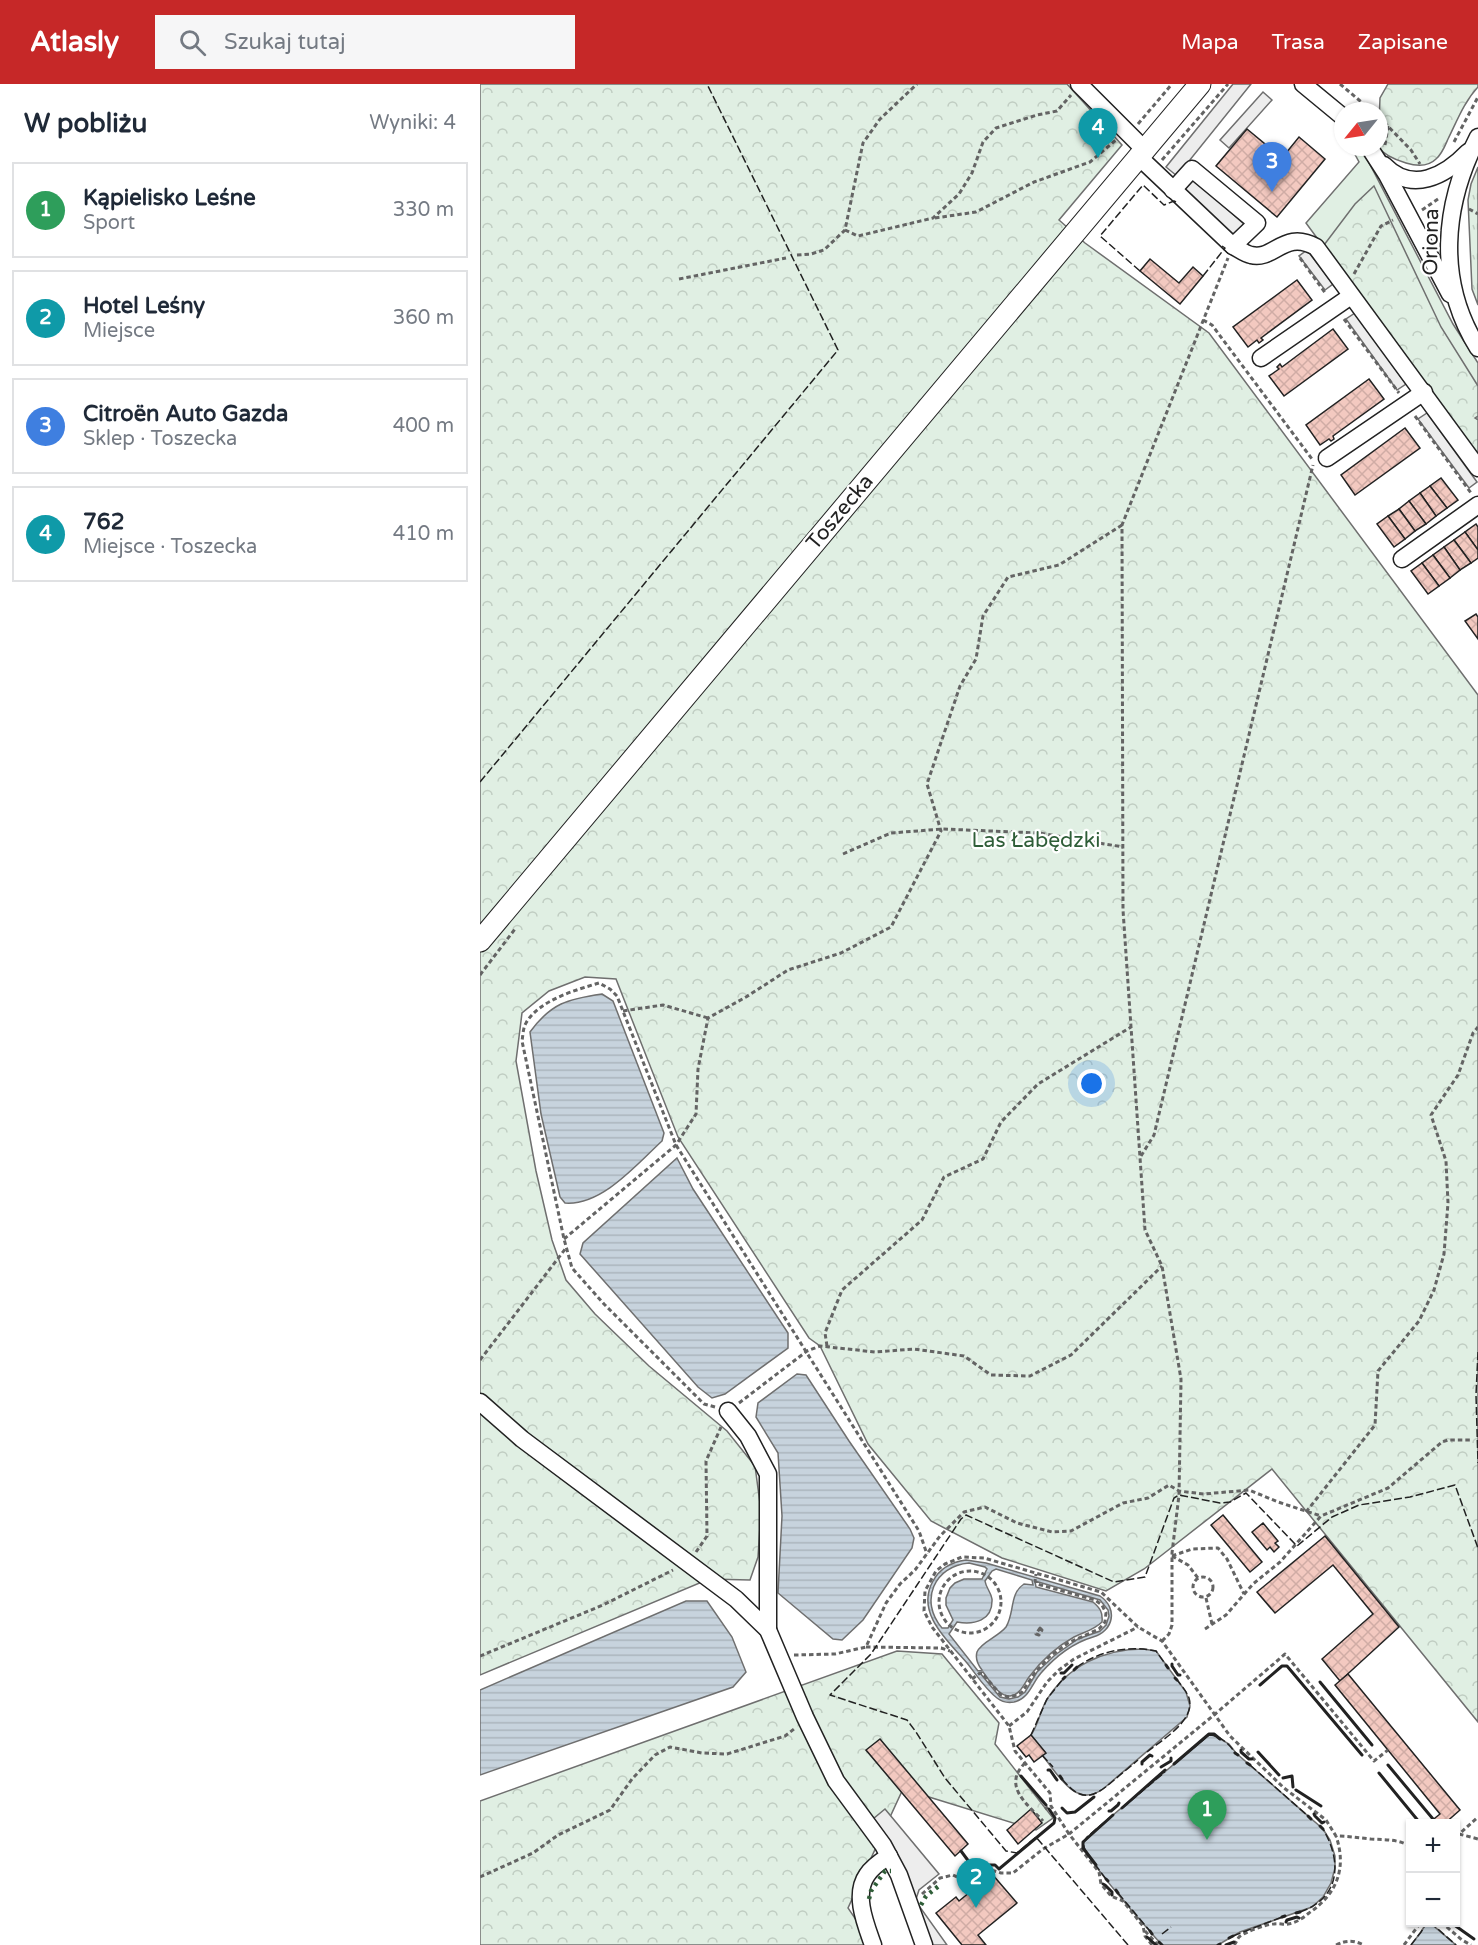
<!DOCTYPE html>
<html lang="pl">
<meta charset="utf-8">
<style>
:root{--surface:#fff;--page:#f6f6f7;--text:#1f2937;--muted:#747a83;--line:#e0e1e3;--accent:#c62828}
body{margin:0;font-family:"Varela Round",sans-serif;background:var(--page);color:var(--text)}
.controls{position:absolute;right:18px;bottom:18px;display:grid;overflow:hidden;border-radius:0px;box-shadow:0 2px 4px #0004}
.controls button{width:54px;height:54px;display:grid;place-items:center;padding:0;border:0;border-bottom:2px solid var(--line);background:var(--surface);color:var(--text);font:30px sans-serif}
.compass{position:absolute;left:854px;top:18px;width:54px;height:54px;border-radius:50%;background:var(--surface);box-shadow:0 2px 4px #0004;rotate:240deg}
.you{position:absolute;left:612px;top:1000px;width:21px;height:21px;margin:-15px;border:4px solid #fff;border-radius:50%;background:#1a73e8;box-shadow:0 0 0 9px #1a73e833}
.badge{display:grid;place-items:center;width:39px;height:39px;border-radius:50%;background:var(--accent);color:#fff;font-size:20px;font-weight:700}
.pin{position:absolute;translate:-50% -50px;filter:drop-shadow(0 2px 3px #0008)}
.pin::after{content:'';position:absolute;top:32px;width:21px;height:18px;background:inherit;clip-path:polygon(0 0,100% 0,50% 100%)}
.list{margin:0;padding:0;list-style:none}
h2{display:flex;justify-content:space-between;align-items:center;height:78px;margin:0;padding:0 24px;font-size:26px}
h2 small{font-size:20px;font-weight:400;color:var(--muted)}
.list li{display:grid;grid-template-columns:39px 1fr auto;gap:18px;align-items:center;box-sizing:border-box;height:96px;margin:0 12px 12px;padding:0 12px;border:2px solid var(--line);border-radius:0px}
.list b{display:block;font-size:22px;white-space:nowrap}
.list p{margin:0;font-size:20px;white-space:nowrap;color:var(--muted)}
.list em{font-size:20px;font-style:normal;color:var(--muted)}
.icon{flex:none;width:33px;height:33px;fill:none;stroke:currentColor;stroke-width:2;stroke-linecap:round;stroke-linejoin:round}
.map{position:relative;flex:none;width:998px;height:1861px;overflow:hidden}
header{display:flex;align-items:center;gap:36px;box-sizing:border-box;height:84px;padding:0 30px;background:var(--accent);color:#fff}
header strong{font-size:28px}
nav{display:flex;gap:33px;margin-inline-start:auto;font-size:21px}
.search{width:420px;height:54px;background:var(--page);display:flex;align-items:center;gap:15px;box-sizing:border-box;padding:0 21px;border-radius:0px;color:var(--muted);font-size:22px}
main{display:flex}
aside{flex:1;background:var(--surface)}
.map>svg:first-child{display:block}
</style>
<header>
<strong>Atlasly</strong>
<div class="search"><svg class="icon" aria-label="search" viewBox="0 0 24 24"><circle cx="10" cy="10" r="6"/><path d="M15 15l6 6"/></svg>Szukaj tutaj</div>
<nav><a>Mapa</a><a>Trasa</a><a>Zapisane</a></nav>
</header>
<main>
<aside>
<h2>W pobliżu<small>Wyniki: 4</small></h2>
<ul class="list">
<li><span class="badge" style="background:#2e9e5b">1</span><div><b>Kąpielisko Leśne</b><p>Sport</p></div><em>330 m</em></li>
<li><span class="badge" style="background:#0f9aa8">2</span><div><b>Hotel Leśny</b><p>Miejsce</p></div><em>360 m</em></li>
<li><span class="badge" style="background:#3f7fe0">3</span><div><b>Citroën Auto Gazda</b><p>Sklep · Toszecka</p></div><em>400 m</em></li>
<li><span class="badge" style="background:#0f9aa8">4</span><div><b>762</b><p>Miejsce · Toszecka</p></div><em>410 m</em></li>
</ul>
</aside>
<div class="map">
<svg width="998" height="1861" viewBox="0 0 998 1861">
<defs>
<pattern id="forest-crowns" width="20" height="18" patternUnits="userSpaceOnUse" patternTransform="scale(1.5)"><rect width="20" height="18" fill="#e0efe3"/><path d="M2 6a3 3 0 1 1 6 0M12 15a3 3 0 1 1 6 0" fill="none" stroke="#c0cdc2"/></pattern>
<pattern id="park-tufts" width="24" height="20" patternUnits="userSpaceOnUse" patternTransform="scale(1.5)"><rect width="24" height="20" fill="#e0efe3"/><path d="M3 7l-1-3M5 7V3M7 7l1-3M15 17l-1-3M17 17v-4M19 17l1-3" fill="none" stroke="#c0cdc2"/></pattern>
<pattern id="water-rules" width="6" height="5" patternUnits="userSpaceOnUse" patternTransform="scale(1.5)"><rect width="6" height="5" fill="#c7d3dd"/><path d="M0 2.5h6" fill="none" stroke="#abb5bd"/></pattern>
<pattern id="building-cross-hatch" width="8" height="8" patternUnits="userSpaceOnUse" patternTransform="scale(1.5)"><rect width="8" height="8" fill="#f3c9c0"/><path d="M0 0l8 8M0 8l8-8" fill="none" stroke="#d0aca5"/></pattern>
</defs>
<rect width="100%" height="100%" fill="#fff"/>
<polygon fill="#e0efe3" stroke="#6f6f6f" stroke-width="1.5" points="871,63 879,63 885,71 973,240 998,279 998,373 826,139 879,78"/>
<g fill="url(#forest-crowns)" stroke="#6f6f6f" stroke-width="1.5">
<polygon points="0,0 587,0 642,61 579,136 605,159 729,249 998,611 998,1638 792,1385 664,1485 626,1507 522,1474 451,1437 388,1360 340,1262 329,1254 198,1053 136,895 105,893 69,907 42,929 36,977 56,1087 72,1156 86,1196 115,1230 169,1282 247,1347 275,1382 281,1427 278,1473 270,1496 229,1495 0,1591"/>
<path d="M908 0H998V3C984 18 977 37 968 55 965 62 962 70 956 75 948 83 936 82 926 79 916 76 904 71 898 63L900 14Z"/>
<polygon points="894,102 961,243 998,302 998,332 995,334 998,336 998,373 844,161 875,120"/>
<polygon points="417,1567 462,1570 519,1639 515,1660 573,1734 556,1746 423,1705 368,1824 393,1861 0,1861 0,1717"/>
</g>
<polygon fill="url(#park-tufts)" stroke="#6f6f6f" stroke-width="1.5" points="998,83 998,221 992,205 988,116 991,100"/>
<g fill="#ededed" stroke="#6f6f6f" stroke-width="1.5">
<polygon points="753,0 771,0 697,92 686,83"/>
<polygon points="783,8 792,16 749,64 740,56"/>
<polygon points="712,94 765,141 754,153 701,106"/>
<polygon points="827,166 853,200 845,206 819,172"/>
<polygon points="875,229 926,300 917,306 866,235"/>
<polygon points="947,329 997,398 989,404 938,335"/>
<polygon points="405,1725 459,1790 439,1806 436,1815 437,1819 467,1861 444,1861 387,1740"/>
</g>
<g fill="url(#water-rules)" stroke="#6f6f6f" stroke-width="1.5" fill-rule="evenodd">
<path d="M122 910 133 917 184 1049 182 1057C157 1080 122 1122 85 1119L80 1113 61 1030 50 948C71 919 88 915 122 910Z"/>
<polygon points="197,1074 213,1105 308,1249 308,1264 245,1310 232,1314 218,1303 100,1170 103,1159"/>
<polygon points="317,1290 326,1291 369,1357 430,1445 434,1454 432,1464 383,1536 362,1556 353,1555 298,1509 302,1432 298,1369 276,1333 278,1319"/>
<path d="M486 1476 506 1479 620 1512C638 1524 634 1547 613 1553 593 1559 575 1573 561 1589 552 1599 549 1615 534 1618 528 1619 522 1618 517 1614 505 1605 496 1590 487 1579 468 1557 435 1529 453 1497 460 1484 472 1478 486 1476ZM489 1479 505 1483 507 1485 502 1495H484L475 1499 470 1504 466 1514V1521L473 1536 468 1544H462C439 1517 454 1482 489 1479ZM516 1485 552 1496 553 1501 544 1500C529 1510 535 1528 526 1543 518 1553 501 1558 497 1568 495 1575 498 1581 502 1586L498 1587 469 1550 477 1538C494 1541 513 1537 512 1515 511 1508 506 1504 505 1497L512 1487ZM555 1497 620 1516 628 1526 629 1532 626 1541 620 1547 598 1555 575 1571 557 1588 545 1608 538 1613 529 1615 520 1613 500 1589 503 1588C509 1596 519 1613 530 1612 540 1611 544 1600 549 1593 561 1577 576 1563 594 1553 604 1548 614 1546 622 1538 623 1528 620 1524 613 1518L556 1503Z"/>
<polygon points="206,1517 227,1517 252,1553 266,1588 253,1603 0,1691 0,1606"/>
<path d="M663 1565 676 1567 706 1608 710 1622 707 1633 623 1705C595 1725 578 1690 562 1671L565 1668 551 1651C558 1641 560 1628 566 1617 587 1582 624 1565 663 1565Z"/>
<path d="M732 1650 749 1660 756 1669 843 1745 850 1756 855 1772V1784L851 1799 843 1813 832 1823 760 1848 738 1861H682C668 1845 604 1775 603 1759L615 1746 729 1651Z"/>
<polygon points="947,1838 950,1839 976,1861 931,1861 941,1848"/>
</g>
<g fill="url(#building-cross-hatch)" stroke="#222" stroke-width="1.5">
<polygon points="767,45 802,74 819,53 845,75 797,133 736,82"/>
<polygon points="670,175 699,199 713,183 723,192 700,220 660,187"/>
<polygon points="817,196 832,216 781,254 783,256 779,259 777,256 768,263 753,243"/>
<polygon points="853,245 868,265 804,312 789,292 799,285 797,283 800,280 802,283"/>
<polygon points="889,295 904,315 853,352 854,355 851,357 849,355 840,361 826,341"/>
<polygon points="925,344 940,364 875,411 861,391"/>
<polygon points="961,394 978,416 967,424 950,402"/>
<polygon points="950,402 967,424 956,432 940,409"/>
<polygon points="940,409 956,432 946,440 929,417"/>
<polygon points="929,417 946,440 935,447 919,425"/>
<polygon points="919,425 935,447 925,455 908,432"/>
<polygon points="908,432 925,455 914,463 897,440"/>
<polygon points="996,440 998,443 998,466 985,448"/>
<polygon points="985,448 998,466 998,474 991,479 974,456"/>
<polygon points="974,456 991,479 980,486 964,463"/>
<polygon points="964,463 980,486 970,494 953,471"/>
<polygon points="953,471 970,494 959,502 942,479"/>
<polygon points="942,479 959,502 948,510 931,487"/>
<polygon points="996,530 998,533 998,555 985,537"/>
<polygon points="743,1431 782,1478 770,1488 731,1441"/>
<polygon points="783,1439 798,1457 795,1459 799,1463 794,1468 790,1463 787,1466 772,1448"/>
<polygon points="845,1452 919,1543 860,1597 842,1575 893,1530 853,1481 795,1529 777,1508"/>
<polygon points="868,1590 980,1726 964,1740 940,1740 950,1738 960,1730 855,1601"/>
<polygon points="551,1651 566,1669 554,1678 549,1671 546,1673 537,1662"/>
<polygon points="400,1655 488,1760 475,1772 386,1666"/>
<polygon points="551,1725 562,1739 538,1760 527,1746"/>
<polygon points="512,1790 537,1819 498,1851 506,1861 482,1861 456,1829 476,1813 479,1817"/>
</g>
<g fill="none" stroke-linecap="round" stroke-linejoin="round">
<g stroke="#222" stroke-width="19">
<g id="minor">
<polyline points="599,0 665,66"/>
<polyline points="823,0 863,33"/>
<path d="M998 53C963 121 956 197 998 264"/>
<polyline points="889,63 907,91 970,210"/>
<path d="M659 73 753 162C759 165 765 170 771 171 794 177 804 145 836 163L998 384"/>
<path d="M904 81C932 110 965 92 988 68"/>
<polyline points="693,106 712,85 777,139 753,162"/>
<polyline points="781,274 871,212"/>
<polyline points="847,374 944,308"/>
<polyline points="922,475 998,421"/>
<polyline points="0,1318 42,1355 256,1515 288,1546 325,1633 356,1697 403,1761 419,1791 444,1861"/>
<polyline points="248,1327 268,1352 288,1390 288,1546"/>
<path d="M393 1861C386 1841 373 1811 387 1791 392 1783 401 1777 409 1772"/>
</g>
</g>
<g stroke="#222" stroke-width="23">
<polyline id="major" points="0,857 720,0"/>
</g>
<g stroke="#646464" stroke-width="3" stroke-dasharray="4.5 3" stroke-linecap="butt">
<polyline points="860,0 892,27"/>
<polyline points="899,33 931,66 940,80"/>
<polyline points="658,40 692,0"/>
<polyline points="974,58 998,13"/>
<polyline points="905,61 908,42"/>
<polyline points="682,76 748,0"/>
<polyline points="989,125 998,130"/>
<polyline points="942,126 958,115"/>
<polyline points="455,134 496,128 554,98 610,78 636,56"/>
<polyline points="365,146 378,152 453,134 479,110 492,89 503,58 516,44 557,31 577,27 591,11"/>
<polyline points="317,171 331,170 344,166 365,146 383,59 400,35 437,0"/>
<polyline points="820,174 846,210"/>
<polyline points="874,190 901,142 913,136"/>
<polyline points="199,195 306,174"/>
<polyline points="864,235 919,309"/>
<polyline points="723,236 732,241 832,375"/>
<polyline points="935,332 991,409"/>
<polyline points="363,770 411,749 462,745 559,749 643,763"/>
<polyline points="0,891 35,845"/>
<polyline points="143,927 183,921 228,934"/>
<polyline points="661,1072 674,1051 833,381"/>
<polyline points="84,1155 196,1061 216,1030 218,985 228,934 266,913 308,886 361,869 411,843 461,747 447,700 480,602 496,575 503,532 528,493 579,481 642,441"/>
<polyline points="347,1262 345,1249 362,1206 442,1136 464,1093 503,1075 521,1038 558,1000 651,943"/>
<polyline points="0,1276 86,1164"/>
<polyline points="259,1319 327,1267 340,1262 395,1268 434,1265 484,1272 511,1291 550,1292 591,1271 682,1182"/>
<path d="M235 1323 224 1320 124 1220 92 1184 84 1155 42 957C43 951 43 944 46 939 59 916 96 906 119 899L130 905 137 912 196 1061 439 1447 447 1470"/>
<polyline points="826,1428 895,1341 898,1287 939,1237 954,1206 964,1170 968,1119 966,1077 951,1031 978,991 993,949 998,943"/>
<polyline points="216,1468 227,1452 226,1377 241,1343"/>
<polyline points="692,1472 712,1465 738,1464 747,1475 764,1510"/>
<polyline points="692,1472 708,1481 718,1494"/>
<circle cx="490" cy="1518" r="31"/>
<circle cx="723" cy="1503" r="10"/>
<polyline points="726,1514 732,1540"/>
<polygon points="560,1544 562,1546 559,1551 556,1550"/>
<polyline points="725,1545 746,1531 773,1500 800,1478 841,1432 908,1404 962,1358 968,1356 990,1356"/>
<polyline points="682,1557 689,1550 692,1541 692,1469 699,1411 701,1295 682,1182 665,1146 651,943 643,826 642,441 748,174"/>
<polyline points="386,1563 461,1564 470,1567"/>
<polyline points="314,1571 355,1570 386,1563 406,1519 420,1500 435,1486 460,1452 484,1428 505,1423 537,1439 572,1448 591,1447 643,1419 668,1414 689,1401 699,1407 724,1410 769,1406 798,1418 841,1432"/>
<polyline points="0,1572 123,1521 193,1486"/>
<polyline points="492,1595 500,1589 502,1589 521,1611 529,1613 537,1611 542,1608 554,1590 569,1573 588,1559 619,1545 625,1538 626,1529 622,1521 615,1516 557,1500 555,1497 556,1490"/>
<polyline points="529,1642 547,1628 567,1598 579,1586 594,1575 658,1543"/>
<path d="M545 1679C522 1702 547 1720 563 1737"/>
<polyline points="565,1725 568,1723"/>
<polyline points="979,1750 998,1755"/>
<polyline points="976,1753 998,1733"/>
<polyline points="0,1793 53,1769 78,1751 130,1726 152,1695 175,1671 190,1663 222,1669 247,1670 305,1652 314,1645"/>
<path d="M442 1810 460 1794 473 1791 490 1799H494L511 1786 521 1789H533L563 1765 589 1750 571 1722 570 1709 535 1667 529 1642 452 1543 444 1527 445 1507 456 1487 465 1480 482 1473 504 1474 621 1508 658 1543 682 1557 750 1652 804 1704 846 1736 856 1752C868 1752 879 1754 891 1755 906 1756 917 1755 930 1762"/>
<polyline points="961,1838 982,1856 991,1861"/>
<polyline points="665,1847 678,1861"/>
<polyline points="672,1861 665,1852 663,1842 643,1817 631,1812 621,1800 619,1788 589,1750 734,1631 797,1577 805,1570 894,1677 908,1666"/>
<path d="M754 1861C756 1859 757 1856 759 1853 765 1848 786 1840 794 1840 799 1839 804 1841 808 1840 816 1839 823 1834 829 1829 857 1810 867 1784 856 1752"/>
<path d="M856 1861C867 1856 873 1856 884 1861"/>
<polyline points="924,1861 941,1838"/>
</g>
<use href="#minor" stroke="#fff" stroke-width="16"/>
<use href="#major" stroke="#fff" stroke-width="21"/>
<g stroke="#2f5e38" stroke-width="4.5" stroke-dasharray="3 4.5" stroke-linecap="butt">
<polyline points="389,1815 391,1807 405,1787 411,1787"/>
<polyline points="441,1821 446,1812 460,1801"/>
</g>
<g stroke="#222" stroke-width="1.5" stroke-dasharray="8 3" stroke-linecap="butt">
<polyline points="660,187 620,152 663,101 684,121 694,117 696,118"/>
<polyline points="723,192 745,164 742,162"/>
<polyline points="0,698 358,266 227,0"/>
<polyline points="998,1268 996,1311 998,1379"/>
<path d="M597 1583C619 1567 649 1561 676 1567L688 1584"/>
<polyline points="551,1651 567,1615 583,1595"/>
<path d="M667 1668C682 1656 716 1636 709 1614 706 1606 700 1600 695 1593"/>
<polyline points="562,1671 573,1683"/>
<path d="M694 1680 729 1651C739 1651 750 1660 755 1669"/>
<polyline points="770,1681 828,1732"/>
<path d="M582 1695C601 1718 612 1715 633 1697 641 1690 650 1683 658 1676"/>
<polyline points="642,1724 685,1688"/>
<polyline points="626,1795 605,1767 603,1759 607,1753 633,1731"/>
<polyline points="638,1809 670,1847"/>
<path d="M820 1828C861 1814 862 1777 843 1745"/>
<polyline points="950,1838 976,1861"/>
<polyline points="682,1850 691,1843"/>
<polyline points="753,1852 802,1833"/>
<polyline points="648,1861 556,1753 537,1769 526,1767 465,1694 436,1648 427,1636 350,1611 391,1570 481,1435 486,1431 634,1498 665,1493 694,1414 699,1411 740,1419 750,1418 766,1409 817,1462 852,1433 879,1421 930,1413 975,1401 998,1464"/>
<polyline points="931,1861 941,1848 947,1838"/>
</g>
<g stroke="#222" stroke-width="3">
<polyline points="692,1580 692,1582 698,1591 700,1591"/>
<polyline points="686,1581 688,1584"/>
<polyline points="594,1586 597,1583"/>
<polyline points="581,1589 584,1589 592,1581"/>
<polyline points="695,1594 697,1596"/>
<polyline points="583,1595 585,1593"/>
<polyline points="840,1598 892,1661"/>
<polyline points="780,1601 802,1582 807,1582 882,1671"/>
<polyline points="761,1666 761,1668 769,1675 772,1675"/>
<polyline points="778,1668 799,1691"/>
<polyline points="755,1669 758,1671"/>
<polyline points="767,1679 770,1681"/>
<polyline points="662,1680 662,1678 670,1671 672,1672"/>
<polyline points="694,1680 729,1650 734,1650 740,1655"/>
<polyline points="908,1681 953,1735"/>
<polyline points="681,1683 691,1677 691,1674"/>
<polyline points="568,1686 570,1686 577,1696"/>
<polyline points="899,1689 940,1739"/>
<polyline points="541,1692 566,1721"/>
<polyline points="580,1692 582,1695"/>
<polyline points="803,1694 812,1692 813,1703"/>
<polyline points="816,1706 841,1722"/>
<polyline points="582,1724 587,1729 595,1728 614,1713"/>
<polyline points="642,1724 685,1686"/>
<polyline points="629,1727 631,1727 638,1721 639,1719"/>
<polyline points="834,1730 835,1732 842,1739 844,1738"/>
<polyline points="828,1732 831,1735"/>
<polyline points="840,1742 843,1745"/>
<polyline points="481,1767 498,1790 510,1781 515,1781 519,1785 574,1739 575,1734 569,1725"/>
<polyline points="616,1781 603,1764 603,1758 633,1731"/>
<polyline points="626,1795 628,1797"/>
<polyline points="623,1800 625,1801 632,1808 632,1811"/>
<polyline points="636,1806 638,1809"/>
<polyline points="816,1829 820,1828"/>
<polyline points="802,1833 805,1832"/>
<polyline points="806,1838 807,1836 817,1833 819,1834"/>
<polyline points="970,1838 994,1855"/>
<polyline points="670,1847 672,1850"/>
<polyline points="667,1853 676,1861"/>
<polyline points="749,1854 753,1852"/>
<polyline points="679,1858 682,1861"/>
<polyline points="738,1861 740,1860"/>
<polyline points="746,1861 754,1858"/>
</g>
</g>
<g text-anchor="middle" dominant-baseline="central" stroke-width="4.5" stroke-linejoin="round" paint-order="stroke">
<g font-size="21" fill="#222" stroke="#fff">
<text transform="translate(951 158) rotate(-89)">Oriona</text>
<text transform="translate(360 428) rotate(-50)">Toszecka</text>
</g>
<g font-size="21" fill="#2f5e38" stroke="#fff">
<text x="556" y="756">Las Łabędzki</text>
</g>
</g>
</svg>
<div class="controls">
<button>+</button>
<button>−</button>
</div>
<svg class="compass" viewBox="-18 -18 36 36"><path d="M0-13l5 13h-10z" fill="#e53935"/><path d="M0 13l5-13h-10z" fill="#747a83"/></svg>
<div class="you"></div>
<div class="pin badge" style="left:727px;top:1756px;background:#2e9e5b">1</div>
<div class="pin badge" style="left:496px;top:1824px;background:#0f9aa8">2</div>
<div class="pin badge" style="left:792px;top:108px;background:#3f7fe0">3</div>
<div class="pin badge" style="left:618px;top:74px;background:#0f9aa8">4</div>
</div>
</main>
